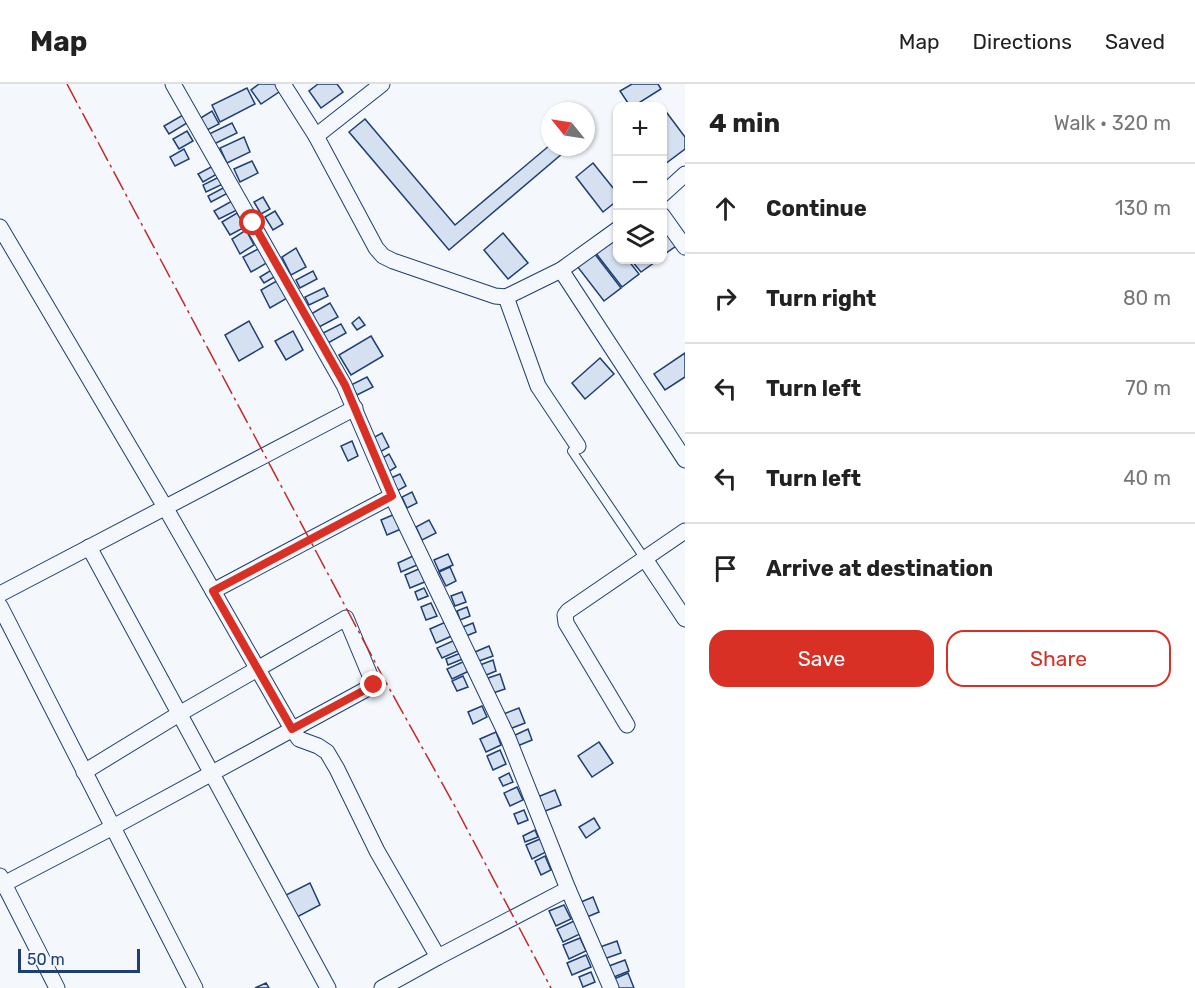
<!DOCTYPE html>
<meta charset="utf-8">
<style>
:root{--surface:#fff;--page:#f6f6f6;--text:#222;--muted:#767676;--line:#e0e0e0;--accent:#d93025}
body{margin:0;font-family:Rubik,sans-serif;background:var(--page);color:var(--text)}
.controls{position:absolute;right:18px;top:18px;display:grid;overflow:hidden;border-radius:12px;box-shadow:0 2px 4px #0004}
.controls button{width:54px;height:54px;display:grid;place-items:center;padding:0;border:0;border-bottom:2px solid var(--line);background:var(--surface);color:var(--text);font:30px sans-serif}
.compass{position:absolute;left:541px;top:18px;width:54px;height:54px;border-radius:50%;background:var(--surface);box-shadow:0 2px 4px #0004;rotate:300deg}
.scale{position:absolute;left:18px;bottom:15px;width:122px;box-sizing:border-box;padding-left:6px;border:3px solid #1d3f73;border-top:0;font-size:16px;line-height:21px;white-space:nowrap;color:#1d3f73;-webkit-text-stroke:4px #f4f7fb;paint-order:stroke}
.stop{position:absolute;width:18px;height:18px;margin:-14px;border:4px solid #d93025;border-radius:50%;background:#fff}
.stop.end{background:#d93025;border-color:#fff;box-shadow:0 2px 6px #0008}
.list{margin:0;padding:0;list-style:none}
h2{display:flex;justify-content:space-between;align-items:center;height:78px;margin:0;padding:0 24px;font-size:26px}
h2 small{font-size:20px;font-weight:400;color:var(--muted)}
.list li{display:grid;grid-template-columns:39px 1fr auto;gap:18px;align-items:center;box-sizing:border-box;height:90px;padding:0 24px;border-top:2px solid var(--line)}
.list b{display:block;font-size:22px;white-space:nowrap}
.list em{font-size:20px;font-style:normal;color:var(--muted)}
.actions{display:flex;gap:12px;padding:18px 24px}
.actions a{flex:1;padding:14px 0;border:2px solid var(--accent);border-radius:18px;text-align:center;font-size:21px;color:var(--accent)}
.actions .main{background:var(--accent);color:#fff}
.icon{flex:none;width:33px;height:33px;fill:none;stroke:currentColor;stroke-width:2;stroke-linecap:round;stroke-linejoin:round}
.map{position:relative;flex:none;width:685px;height:904px;overflow:hidden}
header{display:flex;align-items:center;gap:36px;box-sizing:border-box;height:84px;padding:0 30px;background:var(--surface);border-bottom:2px solid var(--line)}
header strong{font-size:28px}
nav{display:flex;gap:33px;margin-inline-start:auto;font-size:21px}
main{display:flex}
aside{flex:1;background:var(--surface)}
.map>svg:first-child{display:block}
</style>
<header>
<strong>Map</strong>
<nav><a>Map</a><a>Directions</a><a>Saved</a></nav>
</header>
<main>
<div class="map">
<svg width="685" height="904" viewBox="0 0 685 904">
<rect width="100%" height="100%" fill="#f4f7fb"/>
<g fill="#d5e0f0" stroke="#1d3f73" stroke-width="1.5">
<polygon points="259,0 278,0 282,6 261,20 251,6"/>
<polygon points="318,0 337,0 343,8 321,24 309,7"/>
<polygon points="632,0 658,0 661,5 634,22 630,22 620,7"/>
<polygon points="247,4 255,20 220,38 212,21"/>
<polygon points="212,27 219,40 205,47 199,35"/>
<polygon points="667,29 685,53 685,65 665,80 662,77 662,33"/>
<polygon points="183,31 187,39 169,50 164,42"/>
<polygon points="365,35 455,141 550,61 550,63 570,63 449,166 349,48"/>
<polygon points="232,39 237,49 214,60 209,50"/>
<polygon points="187,47 193,57 179,65 173,55"/>
<polygon points="244,53 250,68 227,79 220,64"/>
<polygon points="184,65 189,75 175,82 170,73"/>
<polygon points="252,77 258,89 240,98 234,85"/>
<polygon points="593,79 618,110 618,116 603,128 576,93"/>
<polygon points="213,82 217,90 203,98 198,90"/>
<polygon points="221,92 225,99 206,108 203,101"/>
<polygon points="225,103 228,109 211,118 208,112"/>
<polygon points="263,113 270,125 261,130 254,118"/>
<polygon points="232,117 237,126 219,135 214,127"/>
<polygon points="275,127 283,140 273,146 265,133"/>
<polygon points="237,129 245,143 230,151 222,138"/>
<polygon points="662,144 676,162 662,172"/>
<polygon points="246,146 254,161 240,170 232,155"/>
<polygon points="503,149 528,179 508,195 484,166"/>
<polygon points="612,155 618,162 618,176 628,176 639,190 622,203 595,168"/>
<polygon points="262,163 270,177 251,188 243,173"/>
<polygon points="296,164 306,183 291,191 282,173"/>
<polygon points="594,169 621,204 604,217 577,182"/>
<polygon points="631,176 658,176 641,188"/>
<polygon points="273,185 276,192 264,199 260,193"/>
<polygon points="313,187 317,195 300,204 296,196"/>
<polygon points="280,195 289,213 270,224 261,206"/>
<polygon points="324,204 328,212 309,221 305,213"/>
<polygon points="330,219 338,233 319,243 311,230"/>
<polygon points="359,233 365,241 357,246 352,239"/>
<polygon points="249,237 263,263 239,277 225,251"/>
<polygon points="341,240 346,249 328,259 323,249"/>
<polygon points="293,247 303,266 286,276 275,257"/>
<polygon points="371,252 383,272 351,291 339,271"/>
<polygon points="685,269 685,293 665,306 654,290"/>
<polygon points="600,274 614,290 585,315 572,299"/>
<polygon points="367,293 373,303 357,311 351,301"/>
<polygon points="382,349 389,363 378,369 371,355"/>
<polygon points="352,357 358,372 348,377 341,362"/>
<polygon points="389,370 396,383 388,388 381,375"/>
<polygon points="400,390 406,402 397,407 391,394"/>
<polygon points="412,408 417,419 407,424 402,413"/>
<polygon points="395,430 401,445 387,451 381,436"/>
<polygon points="429,436 436,449 422,456 416,443"/>
<polygon points="448,470 453,481 439,487 434,476"/>
<polygon points="413,472 417,481 401,488 398,479"/>
<polygon points="450,483 456,497 446,502 439,488"/>
<polygon points="421,484 427,497 410,504 405,491"/>
<polygon points="424,504 428,512 418,516 415,508"/>
<polygon points="462,508 466,518 455,522 451,512"/>
<polygon points="431,519 437,532 426,536 421,523"/>
<polygon points="467,523 470,532 460,536 457,527"/>
<polygon points="448,537 454,551 436,559 430,545"/>
<polygon points="473,539 476,548 466,552 463,543"/>
<polygon points="455,556 460,566 442,574 437,564"/>
<polygon points="489,562 493,572 479,577 475,568"/>
<polygon points="463,568 465,574 448,581 446,575"/>
<polygon points="493,576 496,587 484,592 480,581"/>
<polygon points="465,577 469,587 452,595 447,585"/>
<polygon points="500,590 505,605 493,609 488,594"/>
<polygon points="463,592 468,603 457,607 452,597"/>
<polygon points="482,622 487,633 473,640 468,628"/>
<polygon points="519,624 525,639 507,646 501,631"/>
<polygon points="528,645 532,656 515,663 511,653"/>
<polygon points="496,648 501,661 486,668 480,655"/>
<polygon points="599,658 613,679 592,693 578,672"/>
<polygon points="500,666 506,680 493,686 487,672"/>
<polygon points="509,689 513,698 503,702 499,694"/>
<polygon points="517,703 523,716 510,722 504,709"/>
<polygon points="555,706 561,721 540,729 535,714"/>
<polygon points="524,726 528,736 518,740 514,730"/>
<polygon points="594,734 600,744 586,754 579,743"/>
<polygon points="535,746 538,753 525,758 523,752"/>
<polygon points="540,755 546,768 532,775 526,761"/>
<polygon points="545,772 551,786 541,791 535,777"/>
<polygon points="310,799 320,821 297,833 286,811"/>
<polygon points="593,813 599,828 587,833 581,818"/>
<polygon points="564,821 571,835 556,842 549,827"/>
<polygon points="574,837 580,850 563,858 557,845"/>
<polygon points="580,854 586,867 569,875 563,861"/>
<polygon points="617,857 621,869 604,875 600,863"/>
<polygon points="586,871 591,883 572,891 567,879"/>
<polygon points="625,876 629,887 614,893 609,882"/>
<polygon points="591,888 595,898 583,903 579,893"/>
<polygon points="628,889 634,904 618,904 614,895"/>
<polygon points="266,899 269,904 255,904"/>
</g>
<g fill="none" stroke-linecap="round" stroke-linejoin="round">
<g stroke="#1d3f73" stroke-width="10">
<polyline id="service" points="572,367 645,475"/>
</g>
<g stroke="#1d3f73" stroke-width="17">
<g id="minor">
<polyline points="173,0 344,301 392,412 508,654 568,805 611,904"/>
<polyline points="283,0 316,52 382,0"/>
<polyline points="316,52 376,164 383,172 393,177 495,212 506,213 561,186 618,145"/>
<polyline points="662,111 685,90"/>
<polyline points="662,131 685,163"/>
<polyline points="0,143 165,423 292,645 299,655 318,662 327,668 337,685 377,767 438,873"/>
<polyline points="561,186 685,376"/>
<polyline points="506,213 538,302 578,362"/>
<polyline points="89,463 328,904"/>
<polyline points="645,475 685,535"/>
<polyline points="213,507 392,412"/>
<polyline points="0,510 355,324"/>
<polyline points="0,522 195,904"/>
<polyline points="627,641 566,539 565,531 568,527 685,447"/>
<polyline points="0,792 57,904"/>
<polyline points="0,802 113,743 374,601 346,534 179,630 84,688"/>
<polyline points="382,904 438,873 568,805"/>
</g>
</g>
<use href="#service" stroke="#f4f7fb" stroke-width="8"/>
<use href="#minor" stroke="#f4f7fb" stroke-width="15"/>
<polyline stroke="#c62828" stroke-width="1.5" stroke-dasharray="21 4.5 3 4.5" stroke-linecap="butt" points="67,0 384,595 457,726 551,904"/>
</g>
<g fill="none" stroke-linecap="round" stroke-linejoin="round">
<polyline stroke="#d93025" stroke-width="8" points="253,139 345,301 392,412 213,507 292,645 374,601"/>
</g>
</svg>
<div class="controls">
<button>+</button>
<button>−</button>
<button><svg class="icon" aria-label="layers" viewBox="0 0 24 24"><path d="M12 4l9 5-9 5-9-5zM3 14l9 5 9-5"/></svg></button>
</div>
<svg class="compass" viewBox="-18 -18 36 36"><path d="M0-13l5 13h-10z" fill="#e53935"/><path d="M0 13l5-13h-10z" fill="#767676"/></svg>
<div class="scale">50 m</div>
<div class="stop" style="left:253px;top:139px"></div>
<div class="stop end" style="left:374px;top:601px"></div>
</div>
<aside>
<h2>4 min<small>Walk · 320 m</small></h2>
<ul class="list">
<li><svg class="icon" aria-label="ahead" viewBox="0 0 24 24"><path d="M12 20V5M6 11l6-6 6 6"/></svg><div><b>Continue</b></div><em>130 m</em></li>
<li><svg class="icon" aria-label="right" viewBox="0 0 24 24"><path d="M7 20v-9h11M14 6l5 5-5 5"/></svg><div><b>Turn right</b></div><em>80 m</em></li>
<li><svg class="icon" aria-label="left" viewBox="0 0 24 24"><path d="M17 20v-9H6M10 6l-5 5 5 5"/></svg><div><b>Turn left</b></div><em>70 m</em></li>
<li><svg class="icon" aria-label="left" viewBox="0 0 24 24"><path d="M17 20v-9H6M10 6l-5 5 5 5"/></svg><div><b>Turn left</b></div><em>40 m</em></li>
<li><svg class="icon" aria-label="arrive" viewBox="0 0 24 24"><path d="M6 21V4h12l-3 4 3 4H6"/></svg><div><b>Arrive at destination</b></div></li>
</ul>
<div class="actions"><a class="main">Save</a><a>Share</a></div>
</aside>
</main>
